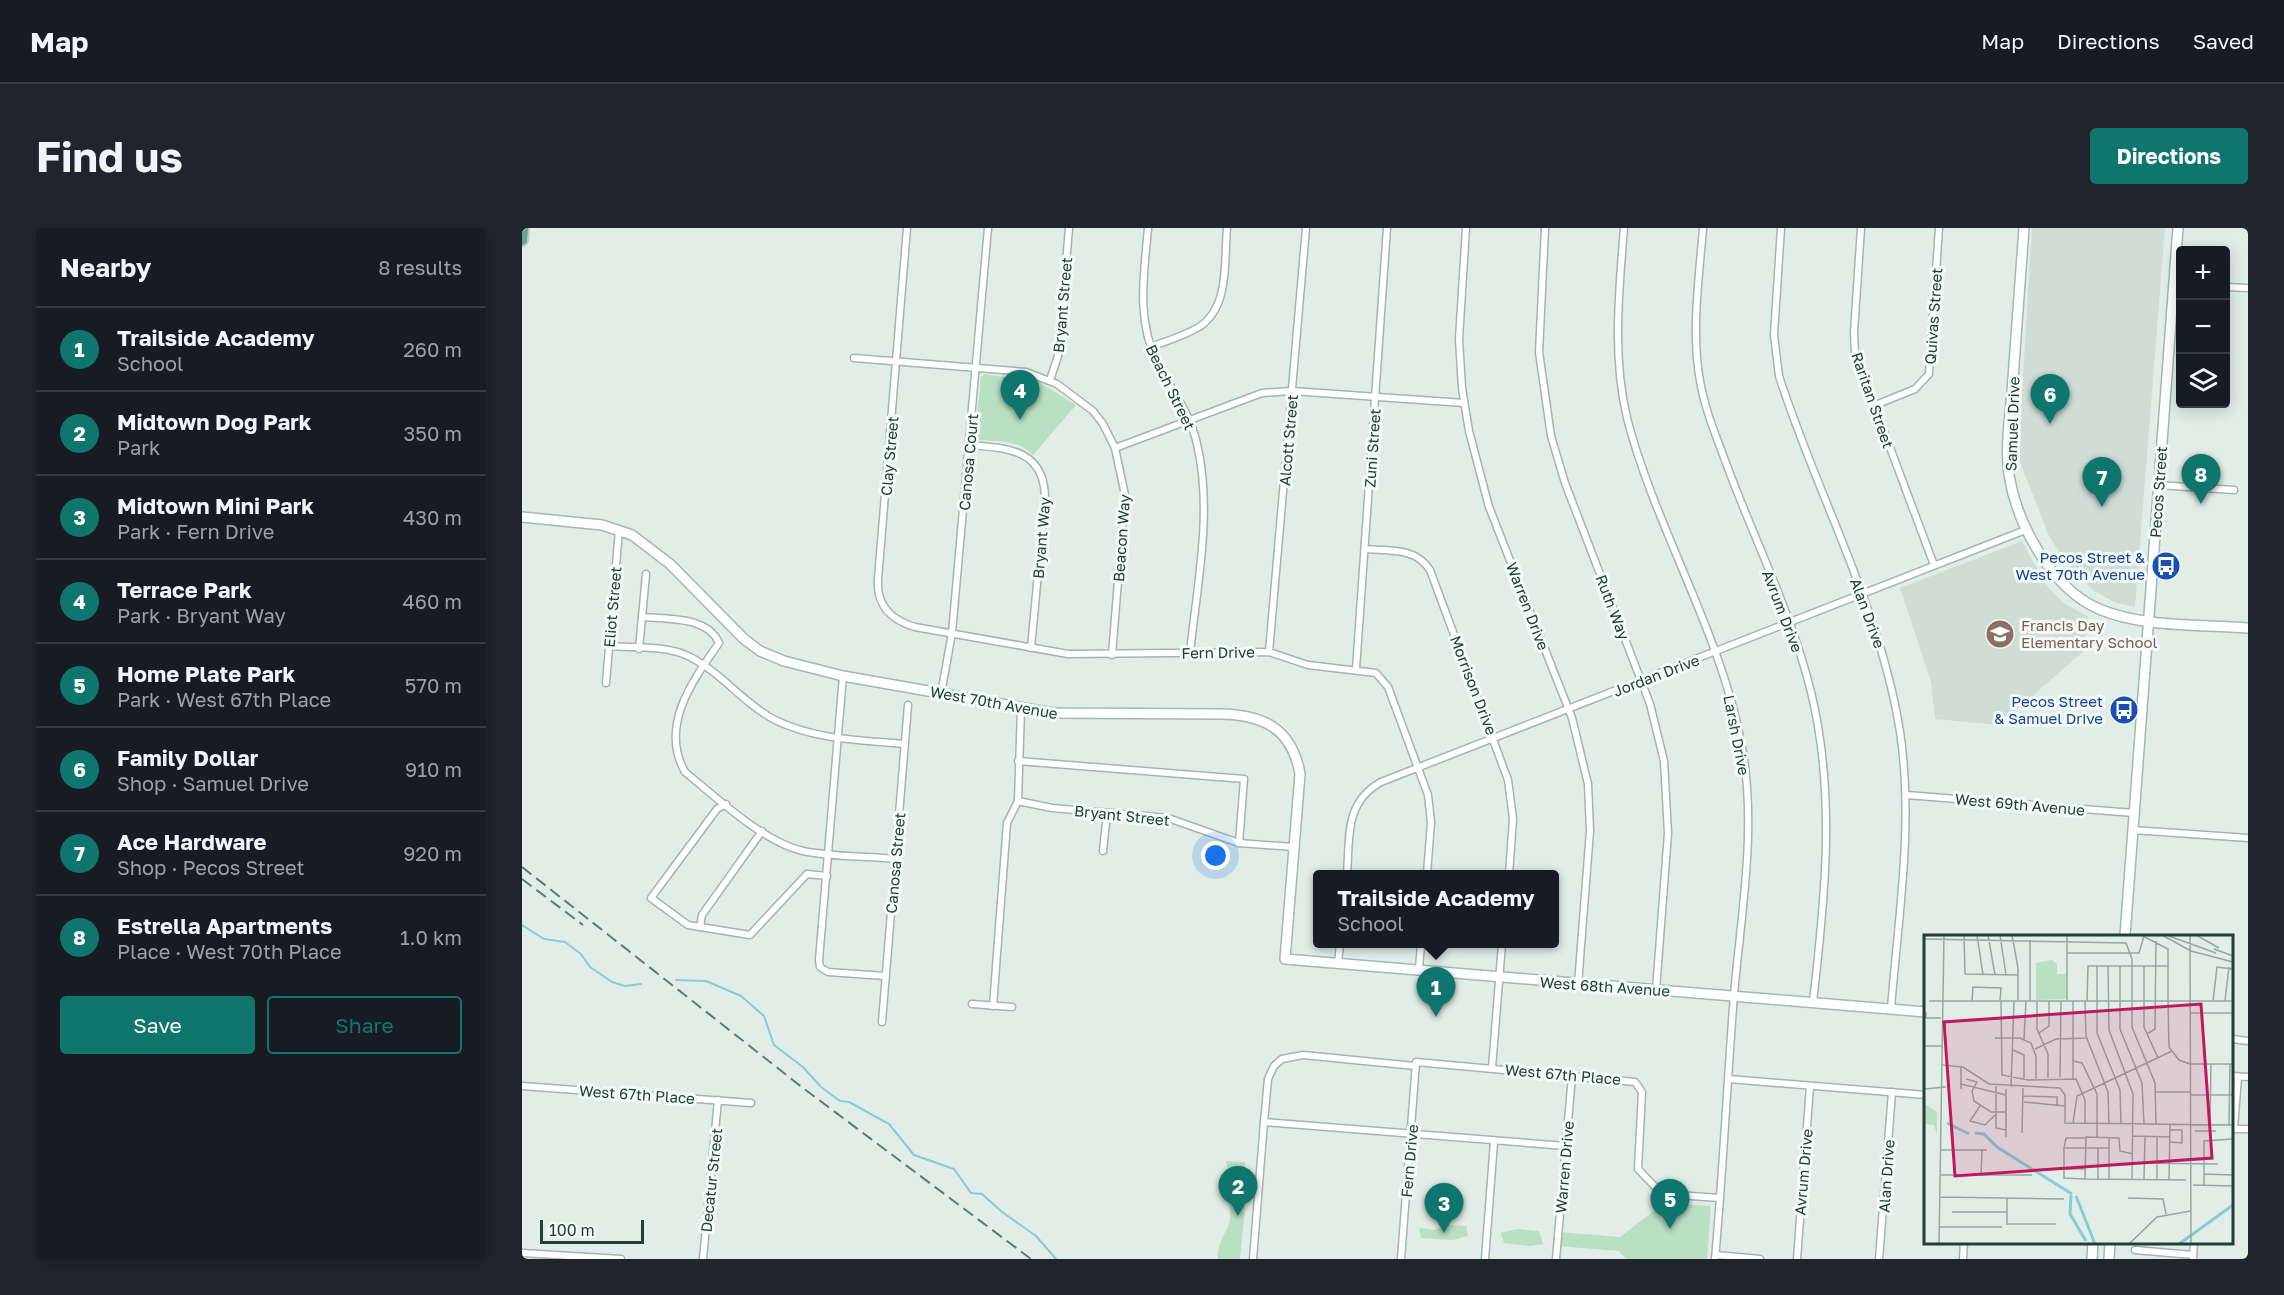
<!DOCTYPE html>
<meta charset="utf-8">
<style>
:root{--surface:#171b24;--page:#20242c;--text:#f1f3f6;--muted:#9ea1a6;--line:#363941;--accent:#0f766e}
body{margin:0;font-family:"Golos Text",sans-serif;background:var(--page);color:var(--text)}
.controls{position:absolute;right:18px;top:18px;display:grid;overflow:hidden;border-radius:6px;box-shadow:0 3px 15px #0003}
.controls button{width:54px;height:54px;display:grid;place-items:center;padding:0;border:0;border-bottom:2px solid var(--line);background:var(--surface);color:var(--text);font:30px sans-serif}
.scale{position:absolute;left:18px;bottom:15px;width:104px;box-sizing:border-box;padding-left:6px;border:3px solid #213f37;border-top:0;font-size:16px;line-height:21px;white-space:nowrap;color:#213f37;-webkit-text-stroke:4px #f3f9f6;paint-order:stroke}
.you{position:absolute;left:694px;top:628px;width:21px;height:21px;margin:-15px;border:4px solid #fff;border-radius:50%;background:#1a73e8;box-shadow:0 0 0 9px #1a73e833}
.badge{display:grid;place-items:center;width:39px;height:39px;border-radius:50%;background:var(--accent);color:#fff;font-size:20px;font-weight:700}
.pin{position:absolute;translate:-50% -50px;filter:drop-shadow(0 2px 3px #0008)}
.pin::after{content:'';position:absolute;top:32px;width:21px;height:18px;background:inherit;clip-path:polygon(0 0,100% 0,50% 100%)}
.popup{position:absolute;left:791px;top:642px;width:246px;height:78px;box-sizing:border-box;display:grid;place-content:center;border-radius:6px;background:var(--surface);filter:drop-shadow(0 2px 4px #0005);font-size:20px;white-space:nowrap;color:var(--muted)}
.popup b{font-size:22px;color:var(--text)}
.popup::after{content:'';position:absolute;left:50%;top:100%;margin-left:-12px;border:12px solid transparent;border-top-color:var(--surface)}
.list{margin:0;padding:0;list-style:none}
h2{display:flex;justify-content:space-between;align-items:center;height:78px;margin:0;padding:0 24px;font-size:26px}
h2 small{font-size:20px;font-weight:400;color:var(--muted)}
.list li{display:grid;grid-template-columns:39px 1fr auto;gap:18px;align-items:center;box-sizing:border-box;height:84px;padding:0 24px;border-top:2px solid var(--line)}
.list b{display:block;font-size:22px;white-space:nowrap}
.list p{margin:0;font-size:20px;white-space:nowrap;color:var(--muted)}
.list em{font-size:20px;font-style:normal;color:var(--muted)}
.actions{display:flex;gap:12px;padding:18px 24px}
.actions a{flex:1;padding:14px 0;border:2px solid var(--accent);border-radius:6px;text-align:center;font-size:21px;color:var(--accent)}
.actions .main{background:var(--accent);color:#fff}
.icon{flex:none;width:33px;height:33px;fill:none;stroke:currentColor;stroke-width:2;stroke-linecap:round;stroke-linejoin:round}
.map{position:relative;flex:none;width:1726px;height:1031px;overflow:hidden;border-radius:6px}
header{display:flex;align-items:center;gap:36px;box-sizing:border-box;height:84px;padding:0 30px;background:var(--surface);border-bottom:2px solid var(--line)}
header strong{font-size:28px}
nav{display:flex;gap:33px;margin-inline-start:auto;font-size:21px}
.intro{display:flex;align-items:center;justify-content:space-between;box-sizing:border-box;height:144px;padding:0 36px}
h1{margin:0;font-size:42px}
.button{padding:15px 27px;border-radius:6px;background:var(--accent);color:#fff;font-size:21px;font-weight:700}
main{display:flex;gap:36px;padding:0 36px}
aside{flex:1;background:var(--surface);border-radius:6px;box-shadow:0 3px 15px #0003}
.map>svg:first-child{display:block}
</style>
<header>
<strong>Map</strong>
<nav><a>Map</a><a>Directions</a><a>Saved</a></nav>
</header>
<div class="intro"><h1>Find us</h1><a class="button">Directions</a></div>
<main>
<aside>
<h2>Nearby<small>8 results</small></h2>
<ul class="list">
<li><span class="badge">1</span><div><b>Trailside Academy</b><p>School</p></div><em>260 m</em></li>
<li><span class="badge">2</span><div><b>Midtown Dog Park</b><p>Park</p></div><em>350 m</em></li>
<li><span class="badge">3</span><div><b>Midtown Mini Park</b><p>Park · Fern Drive</p></div><em>430 m</em></li>
<li><span class="badge">4</span><div><b>Terrace Park</b><p>Park · Bryant Way</p></div><em>460 m</em></li>
<li><span class="badge">5</span><div><b>Home Plate Park</b><p>Park · West 67th Place</p></div><em>570 m</em></li>
<li><span class="badge">6</span><div><b>Family Dollar</b><p>Shop · Samuel Drive</p></div><em>910 m</em></li>
<li><span class="badge">7</span><div><b>Ace Hardware</b><p>Shop · Pecos Street</p></div><em>920 m</em></li>
<li><span class="badge">8</span><div><b>Estrella Apartments</b><p>Place · West 70th Place</p></div><em>1.0 km</em></li>
</ul>
<div class="actions"><a class="main">Save</a><a>Share</a></div>
</aside>
<div class="map">
<svg width="1726" height="1031" viewBox="0 0 1726 1031">
<rect width="100%" height="100%" fill="#e2ede8"/>
<g fill="#d0ddd7">
<polygon points="1510,0 1643,0 1613,379 1594,375 1572,363 1546,338 1527,308 1496,229"/>
<polygon points="1500,313 1524,357 1543,376 1566,388 1562,423 1477,497 1413,491 1409,454 1378,360"/>
</g>
<g fill="#bae0c3">
<path d="M463 146 517 154 554 177 511 227C497 212 476 213 456 212L453 207 459 149Z"/>
<path d="M704 933 723 934V979L718 1031H696C696 998 721 1003 700 959L706 942Z"/>
<polygon points="1142,975 1189,978 1185,1031 1104,1031 1097,1023 1035,1018 1036,1004 1098,1009"/>
<polygon points="927,997 944,998 946,1008 931,1012 899,1010 897,1000 912,1002"/>
<polygon points="995,1001 1017,1003 1021,1016 1007,1018 982,1015 979,1005"/>
</g>
<g fill="none" stroke-linecap="round" stroke-linejoin="round">
<g stroke="#87cbd5" stroke-width="2">
<polyline points="0,697 22,711 43,714 59,726 68,739 90,754 103,758 119,756"/>
<polyline points="154,752 184,753 219,768 242,788 252,817 281,839 299,859 318,873 327,874 367,896 392,927 432,941 449,965 460,966 480,984 514,1008 534,1031"/>
</g>
<g stroke="#a4b5af" stroke-width="9">
<g id="street">
<path d="M385 0 356 351C354 377 369 392 393 399L546 426 747 424 786 437 854 445 866 459 906 567 909 594 905 646"/>
<path d="M626 0C622 46 614 91 635 134 649 162 668 184 675 216 691 283 675 357 668 425"/>
<polyline points="944,0 937,111 940,160 947,203 967,279 1050,490 1066,556 1068,603 1056,756"/>
<polyline points="1023,0 1017,124 1029,208 1043,255 1128,476 1142,533 1146,605 1134,762"/>
<path d="M1102 0C1097 64 1090 127 1105 190 1134 302 1199 404 1220 519 1235 601 1219 685 1212 767 1205 855 1201 943 1193 1031"/>
<path d="M1181 0C1177 51 1169 103 1178 153 1183 182 1194 208 1204 235 1232 311 1270 386 1289 464 1314 566 1303 671 1291 774"/>
<path d="M1259 0 1252 107 1257 148C1295 267 1359 381 1378 504 1392 596 1376 690 1369 781"/>
<polyline points="1339,0 1332,104 1333,126 1412,337"/>
<polyline points="1704,59 1726,60"/>
<path d="M629 119C644 113 662 108 677 99 708 79 702 33 705 0"/>
<polyline points="332,130 504,144 535,156 571,183 581,196 593,220 603,267 590,427"/>
<polyline points="528,152 536,128 547,0"/>
<polyline points="1351,178 1393,161 1407,146 1417,0"/>
<path d="M448 217C487 220 523 222 523 271L509 420"/>
<polyline points="593,220 740,165 770,163 942,175"/>
<polyline points="1636,257 1712,262"/>
<path d="M843 321C866 323 894 319 908 342L986 552 991 591 987 646"/>
<path d="M120 389C145 391 185 388 197 415 171 452 137 498 163 544 194 569 241 614 281 623 310 629 342 628 373 631"/>
<path d="M87 418C112 420 145 417 168 429 200 445 222 476 253 492 294 512 338 512 383 516"/>
<polyline points="117,421 124,346"/>
<polyline points="747,424 784,0"/>
<polyline points="834,441 865,0"/>
<polyline points="321,448 297,732 298,739 306,744 363,748"/>
<polyline points="84,455 97,302"/>
<polyline points="419,466 430,405 466,0"/>
<polyline points="496,533 722,551 717,615"/>
<polyline points="1384,567 1612,585"/>
<polyline points="496,573 530,580 646,590 717,615 772,619"/>
<polyline points="496,573 499,480"/>
<polyline points="204,576 195,581 129,670 166,697 228,707 285,646 305,648"/>
<polyline points="1611,602 1726,610"/>
<polyline points="581,623 585,585"/>
<path d="M825 646C828 609 822 575 859 554L1506 301"/>
<polyline points="178,699 180,687 240,603"/>
<polyline points="816,735 818,716"/>
<polyline points="897,741 899,716"/>
<polyline points="450,776 490,779"/>
<polyline points="471,778 485,595 496,573"/>
<polyline points="360,794 386,477"/>
<polyline points="1710,811 1726,813"/>
<polyline points="970,840 980,716"/>
<polyline points="1710,848 1726,849"/>
<polyline points="1207,851 1404,867"/>
<polyline points="0,858 229,875"/>
<polyline points="742,894 746,851 752,838 760,831 781,827 893,838"/>
<polyline points="1712,900 1716,849"/>
<polyline points="1710,901 1726,901"/>
<polyline points="1613,1022 1671,1027"/>
<polyline points="0,1025 99,1031"/>
<polyline points="1194,1027 1238,1031"/>
<polyline points="181,1031 196,872"/>
<polyline points="731,1031 742,894 1044,918"/>
<polyline points="879,1031 894,834 1113,854 1120,864 1116,941 1140,966 1198,970"/>
<polyline points="963,1031 972,914"/>
<polyline points="1034,1031 1050,848"/>
<polyline points="1275,1031 1288,858"/>
<polyline points="1357,1031 1370,864"/>
<polyline points="1441,1031 1442,1014"/>
<polyline points="1671,1031 1672,1014"/>
</g>
</g>
<g stroke="#a0bab0" stroke-width="12">
<g id="secondary">
<path d="M1502 0C1498 55 1494 109 1490 164 1488 190 1483 219 1487 246 1494 295 1530 361 1577 381 1622 400 1678 396 1726 400"/>
<path d="M0 289 80 297 110 307 148 336 222 411 238 423 262 433 321 448 531 485 699 486C741 487 770 500 778 546L763 731 1404 784"/>
<polyline points="1603,708 1656,0"/>
<polyline points="1570,1031 1571,1014"/>
<polyline points="1587,1031 1588,1014"/>
</g>
</g>
<g stroke="#c1c9c7" stroke-width="14">
<polyline id="primary" points="0,12 1,0"/>
</g>
<use href="#street" stroke="#fff" stroke-width="6"/>
<use href="#secondary" stroke="#fff" stroke-width="9"/>
<use href="#primary" stroke="#64a593" stroke-width="10"/>
<g stroke="#5c7b72" stroke-width="2" stroke-dasharray="12 6" stroke-linecap="butt">
<polyline points="0,639 281,860 509,1031"/>
<polyline points="0,651 61,697"/>
</g>
</g>
<defs>
<g id="bus-disc" transform="scale(1.5)"><circle r="9.5" fill="#1a4fb4" stroke="#f3f9f6"/><path d="M-5-6H5V4H4V6H2V4H-2V6H-4V4H-5ZM-3.5-4V0h7V-4ZM-3.5 1.2v1.5H-2V1.2ZM2 1.2v1.5H3.5V1.2Z" fill="#fff"/></g>
<g id="school-disc" transform="scale(1.5)"><circle r="9.5" fill="#8d6e63" stroke="#f3f9f6"/><path d="M0-5L7-2L0 1L-7-2ZM-4 1L0 2.5L4 1V4Q0 6-4 4Z" fill="#fff"/></g>
</defs>
<g fill-rule="evenodd">
<use href="#bus-disc" x="1644" y="338"/>
<use href="#school-disc" x="1478" y="406"/>
<use href="#bus-disc" x="1602" y="482"/>
</g>
<g text-anchor="middle" dominant-baseline="central" stroke-width="6" stroke-linejoin="round" paint-order="stroke">
<g font-size="15" fill="#213f37" stroke="#f3f9f6">
<text transform="translate(540 77) rotate(-85)">Bryant Street</text>
<text transform="translate(1411 88) rotate(-86)">Quivas Street</text>
<text transform="translate(649 159) rotate(64)">Beach Street</text>
<text transform="translate(1351 172) rotate(71)">Raritan Street</text>
<text transform="translate(1490 196) rotate(-88)">Samuel Drive</text>
<text transform="translate(766 212) rotate(-85)">Alcott Street</text>
<text transform="translate(850 220) rotate(-86)">Zuni Street</text>
<text transform="translate(367 228) rotate(-85)">Clay Street</text>
<text transform="translate(446 234) rotate(-85)">Canosa Court</text>
<text transform="translate(1636 264) rotate(-86)">Pecos Street</text>
<text transform="translate(519 310) rotate(-85)">Bryant Way</text>
<text transform="translate(599 310) rotate(-86)">Beacon Way</text>
<text transform="translate(1006 378) rotate(69)">Warren Drive</text>
<text transform="translate(90 379) rotate(-85)">Eliot Street</text>
<text transform="translate(1091 379) rotate(69)">Ruth Way</text>
<text transform="translate(1261 383) rotate(69)">Avrum Drive</text>
<text transform="translate(1346 385) rotate(70)">Alan Drive</text>
<text transform="translate(696 424) rotate(-1)">Fern Drive</text>
<text transform="translate(1134 447) rotate(-21)">Jordan Drive</text>
<text transform="translate(952 457) rotate(69)">Morrison Drive</text>
<text transform="translate(472 474) rotate(10)">West 70th Avenue</text>
<text transform="translate(1215 507) rotate(79)">Larsh Drive</text>
<text transform="translate(1498 576) rotate(5)">West 69th Avenue</text>
<text transform="translate(600 587) rotate(6)">Bryant Street</text>
<text transform="translate(373 635) rotate(-85)">Canosa Street</text>
<text transform="translate(1083 758) rotate(4)">West 68th Avenue</text>
<text transform="translate(1041 846) rotate(5)">West 67th Place</text>
<text transform="translate(115 866) rotate(4)">West 67th Place</text>
<text transform="translate(887 933) rotate(-85)">Fern Drive</text>
<text transform="translate(1042 939) rotate(-85)">Warren Drive</text>
<text transform="translate(1281 944) rotate(-85)">Avrum Drive</text>
<text transform="translate(1364 948) rotate(-86)">Alan Drive</text>
<text transform="translate(189 952) rotate(-84)">Decatur Street</text>
</g>
<g font-size="15" fill="#164399" stroke="#f3f9f6" text-anchor="end">
<text x="1623" y="329">Pecos Street &amp;<tspan x="1623" dy="17">West 70th Avenue</tspan></text>
<text x="1581" y="473">Pecos Street<tspan x="1581" dy="17">&amp; Samuel Drive</tspan></text>
</g>
<g font-size="15" fill="#785e54" stroke="#f3f9f6" text-anchor="start">
<text x="1499" y="397">Francis Day<tspan x="1499" dy="17">Elementary School</tspan></text>
</g>
</g>
<g transform="translate(1402 707)">
<rect width="309" height="309" fill="#e2ede8"/>
<path d="M128 25 133 29V39H142V64L112 65V28ZM0 168 13 177V199L10 190 0 189Z" fill="#bae0c3"/>
<path fill="none" stroke="#87cbd5" stroke-width="3" d="M23 188 45 199M51 198 60 199 73 212 148 259M147 260 146 279 162 306M152 261 171 309M255 309 309 270"/>
<path fill="none" stroke="#95a7a1" stroke-width="1.5" d="M40 0 41 39 94 40M53 0 59 40M64 0 71 40M76 0 82 40M88 0 94 33V66M217 0 244 14V66M238 0 267 16 309 27M266 0 267 309M272 0 295 13M245 1 292 18M0 4 202 8 208 24V92L231 148 232 189M290 14 309 21M143 18H215L220 1M173 31V98L196 155 197 189M184 31 185 95 209 159 208 244M196 31V94L218 148 220 189M220 31V92L234 123M5 66H267M48 66 49 52 77 53 76 66M77 66 78 140 104 145 152 144 161 165V188M106 66V5M143 66V0M149 66V144M161 66 162 101 184 157 185 189M163 66 164 31H245M244 66 245 112 255 125 266 129M267 66H309M289 66 293 32 309 34M301 66 305 32M113 67V94L124 119V143M2 77V83H17M267 78H309M115 98 125 91V66M223 99 231 94 232 6M71 103H96L107 108 112 121V144M100 104 102 66M0 111H19M111 114 132 104 162 103M89 115 100 120V144M149 126 158 128 173 159V202M266 129H309M17 130 39 132 65 149 136 153 141 160V188L309 190M136 142 137 66M42 144 53 147 48 156 50 166 67 177H82M37 149 82 160M72 151V193L82 195M87 152 90 67M0 154 22 152M37 154V131M232 157H266M266 160H309M99 161 133 162V171M100 167 141 171M56 171 46 186 61 190 71 180M149 188 153 161 248 116M286 190 287 129M305 190 306 129M271 196H292M98 198 99 153M209 201 246 202M82 202V154M185 203V244M246 207 258 208V195H246M140 213 142 203H162M17 215H63M209 219 196 216 195 203 162 202 161 244 262 245M209 228 294 229M140 234H162M280 239 309 240M17 240H108M57 240 58 215M161 244 140 243V213H185M220 244 221 202M233 244V202M174 245V213M245 245 246 189M269 250 309 251M280 250V206L309 204M16 262 140 264M204 263 239 264 242 279M28 277H83M83 289H132M83 290V264M15 292H78M15 309 20 0M205 309 233 282 267 276"/>
<path fill="#c2185b" fill-opacity="0.15" stroke="#c2185b" stroke-width="3" d="M277 69 288 223 31 241 20 87Z"/>
<rect width="309" height="309" fill="none" stroke="#213f37" stroke-width="3"/>
</g>
</svg>
<div class="controls">
<button>+</button>
<button>−</button>
<button><svg class="icon" aria-label="layers" viewBox="0 0 24 24"><path d="M12 4l9 5-9 5-9-5zM3 14l9 5 9-5"/></svg></button>
</div>
<div class="scale">100 m</div>
<div class="you"></div>
<div class="pin badge" style="left:914px;top:789px">1</div>
<div class="popup"><b>Trailside Academy</b>School</div>
<div class="pin badge" style="left:716px;top:988px">2</div>
<div class="pin badge" style="left:922px;top:1005px">3</div>
<div class="pin badge" style="left:498px;top:192px">4</div>
<div class="pin badge" style="left:1148px;top:1001px">5</div>
<div class="pin badge" style="left:1528px;top:196px">6</div>
<div class="pin badge" style="left:1580px;top:279px">7</div>
<div class="pin badge" style="left:1679px;top:276px">8</div>
</div>
</main>
